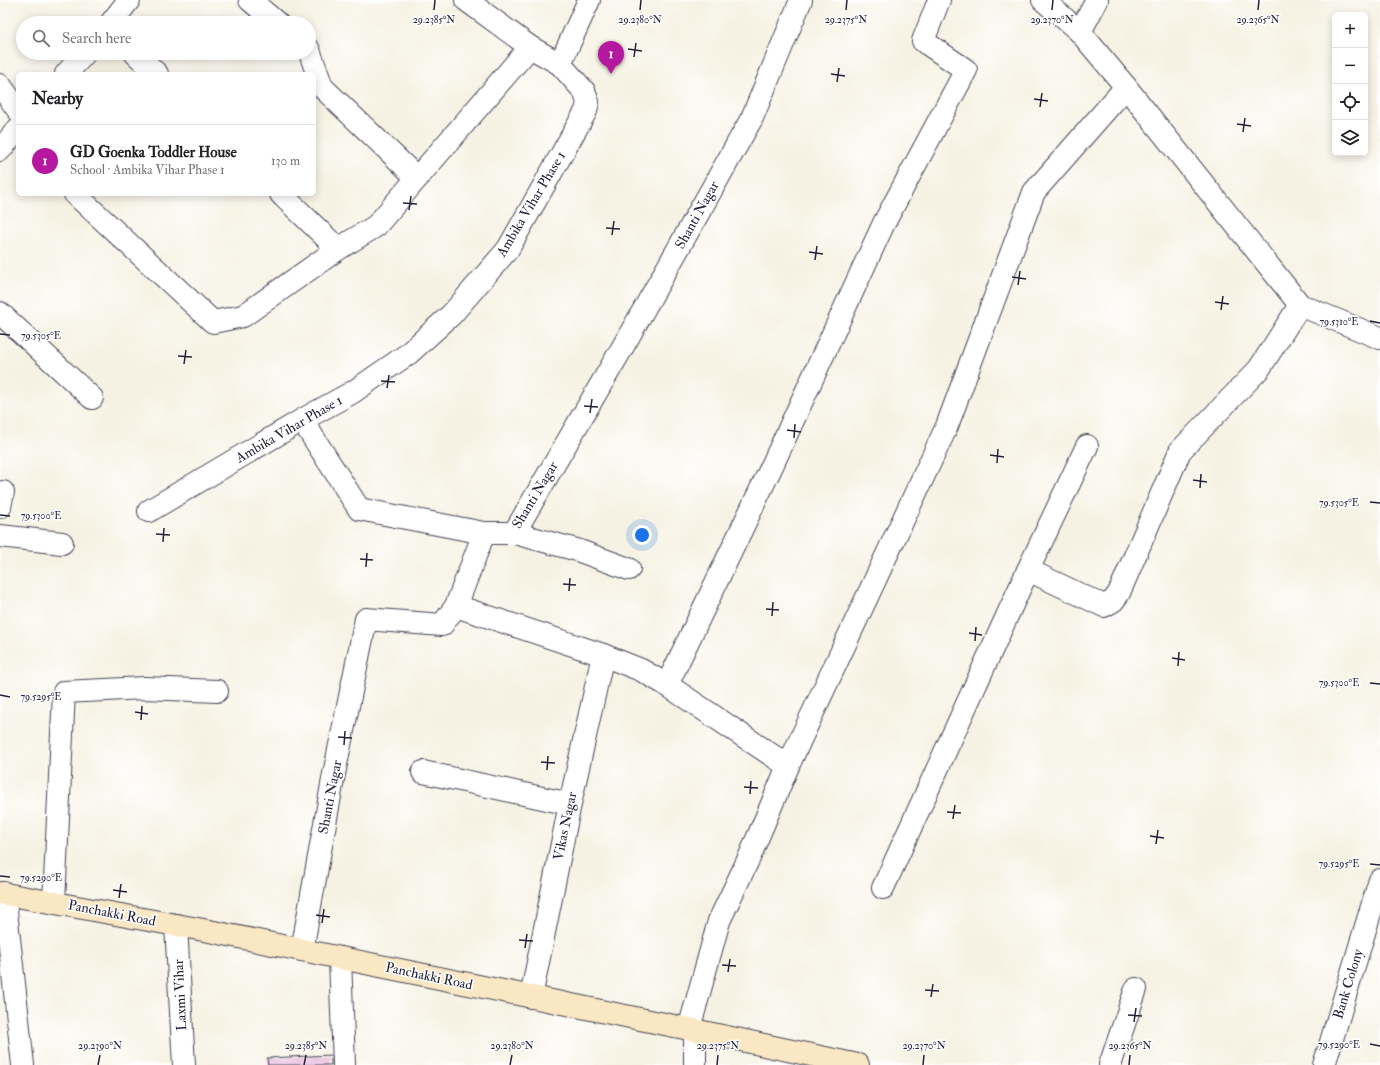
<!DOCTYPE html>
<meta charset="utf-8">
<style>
:root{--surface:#fff;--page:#f2f2f2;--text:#202124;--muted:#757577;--line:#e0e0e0;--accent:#b5179e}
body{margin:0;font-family:"IM FELL Double Pica",serif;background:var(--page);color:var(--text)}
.controls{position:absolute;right:12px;top:12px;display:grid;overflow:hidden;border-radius:6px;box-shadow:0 2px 10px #0003}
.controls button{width:36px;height:36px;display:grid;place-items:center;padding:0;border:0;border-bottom:1px solid var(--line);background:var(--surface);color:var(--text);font:20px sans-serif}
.you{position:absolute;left:642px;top:535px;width:14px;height:14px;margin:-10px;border:3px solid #fff;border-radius:50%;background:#1a73e8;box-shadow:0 0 0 6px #1a73e833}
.badge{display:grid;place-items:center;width:26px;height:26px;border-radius:50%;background:var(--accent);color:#fff;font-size:13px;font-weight:700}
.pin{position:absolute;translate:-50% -33px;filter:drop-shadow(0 1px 2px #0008)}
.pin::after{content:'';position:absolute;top:21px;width:14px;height:12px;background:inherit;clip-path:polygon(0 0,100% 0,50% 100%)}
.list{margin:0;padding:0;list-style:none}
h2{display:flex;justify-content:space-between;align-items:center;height:52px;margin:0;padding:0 16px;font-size:17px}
h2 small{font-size:13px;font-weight:400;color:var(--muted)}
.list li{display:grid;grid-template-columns:26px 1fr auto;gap:12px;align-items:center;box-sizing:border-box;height:72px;padding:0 16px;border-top:1px solid var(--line)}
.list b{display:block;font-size:15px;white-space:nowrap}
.list p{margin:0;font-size:13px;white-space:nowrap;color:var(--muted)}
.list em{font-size:13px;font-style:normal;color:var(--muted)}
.icon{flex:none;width:22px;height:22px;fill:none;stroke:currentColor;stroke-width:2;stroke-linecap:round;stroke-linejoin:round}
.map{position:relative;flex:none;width:1380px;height:1065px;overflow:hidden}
.search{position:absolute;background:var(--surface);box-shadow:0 2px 10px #0003;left:16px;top:16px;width:300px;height:44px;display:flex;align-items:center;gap:10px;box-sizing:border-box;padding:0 14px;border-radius:22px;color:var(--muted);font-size:15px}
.panel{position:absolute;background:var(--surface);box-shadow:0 2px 10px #0003;left:16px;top:72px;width:300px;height:124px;border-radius:6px}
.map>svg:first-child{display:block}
</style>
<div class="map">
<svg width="1380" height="1065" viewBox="0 0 1380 1065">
<rect width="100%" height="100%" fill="#fff"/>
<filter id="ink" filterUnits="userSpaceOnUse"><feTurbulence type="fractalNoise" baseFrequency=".025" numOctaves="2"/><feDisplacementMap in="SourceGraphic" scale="8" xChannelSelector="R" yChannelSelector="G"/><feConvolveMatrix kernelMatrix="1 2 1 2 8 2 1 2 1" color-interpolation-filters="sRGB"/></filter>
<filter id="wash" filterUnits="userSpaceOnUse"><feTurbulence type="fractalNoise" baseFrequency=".012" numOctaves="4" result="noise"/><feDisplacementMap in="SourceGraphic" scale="16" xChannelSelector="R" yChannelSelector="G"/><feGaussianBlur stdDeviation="0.9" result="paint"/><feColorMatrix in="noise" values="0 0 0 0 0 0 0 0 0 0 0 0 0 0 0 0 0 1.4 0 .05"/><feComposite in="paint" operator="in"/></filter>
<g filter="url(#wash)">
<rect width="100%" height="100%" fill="#f6f2e3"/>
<g id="blocks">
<polygon fill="#e3b0d8" points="331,1055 331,1065 268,1065 267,1058"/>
</g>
</g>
<g filter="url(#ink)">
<use href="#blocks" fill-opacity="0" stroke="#424154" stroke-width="1"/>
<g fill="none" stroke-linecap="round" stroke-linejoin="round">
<g stroke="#424154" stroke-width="24">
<g id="street">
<polyline points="250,0 277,23"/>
<polyline points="466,0 530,47 560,64"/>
<polyline points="1043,0 1080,32"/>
<polyline points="111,23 129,0"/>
<polyline points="309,50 322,87 417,178"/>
<polyline points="135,53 157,74"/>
<polyline points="66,74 85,53"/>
<polyline points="0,85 18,110"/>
<polyline points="1126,87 1300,305 1380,338"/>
<polyline points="0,150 18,129"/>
<polyline points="75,194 213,322 243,316 338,249 376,226 530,47"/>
<polyline points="281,194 338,249"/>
<polyline points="0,313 92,398"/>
<polyline points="302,420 359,509 484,533"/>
<polyline points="0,507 3,492"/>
<polyline points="149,511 302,420 353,392 408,354 452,314 508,249 586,111 588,102 584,91 560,64 589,0"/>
<polyline points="514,533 577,550 629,569"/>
<polyline points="0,536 62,543"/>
<polyline points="1028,570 1087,446"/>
<polyline points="456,606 603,655 641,670 667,685 788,766"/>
<polyline points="667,685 771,468 884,223 966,70 923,41 939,0"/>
<polyline points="423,772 570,804"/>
<polyline points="883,888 1028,570 1104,606 1113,601 1119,593 1180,451 1259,369 1300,305"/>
<polyline points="4,893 23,1065"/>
<polyline points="54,902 64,692 145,688 217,691"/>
<polyline points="176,925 184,1065"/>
<polyline points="302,950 334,774 366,619 442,625 456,606 484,533 514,533 621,350 752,118 801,0"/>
<polyline points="340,958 344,1065"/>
<polyline points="531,997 570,804 603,655"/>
<polyline points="689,1029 719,921 749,858 788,766 947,426 1034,192 1126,87 1080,32 1097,0"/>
<polyline points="695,1065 695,1030"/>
<polyline points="1110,1065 1136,989"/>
<polyline points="1324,1065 1380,880"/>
</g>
</g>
<g stroke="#424154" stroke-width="24">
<polyline id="secondary" points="0,893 209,931 689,1029 858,1065"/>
</g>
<use href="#street" stroke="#fff" stroke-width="22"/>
<use href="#secondary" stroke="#fae7c3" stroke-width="22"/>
</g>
</g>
<path fill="none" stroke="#22223b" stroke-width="1.5" d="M434 10 435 0M640 10 641 0M846 10 847 0M1052 10 1053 0M1258 10 1259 0M628 49 642 51M634 57 636 43M831 74 845 76M837 82 839 68M1034 99 1048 101M1040 107 1042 93M1237 124 1251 126M1243 132 1245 118M403 203 417 204M409 210 411 196M606 228 620 229M612 235 614 221M809 252 823 254M815 260 817 246M1012 277 1026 279M1018 285 1020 271M1215 302 1229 304M1221 310 1223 296M1370 321 1380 323M0 334 10 335M178 356 192 357M184 364 186 350M381 381 395 382M387 388 389 375M584 406 598 407M590 413 592 399M787 430 801 432M794 438 795 424M990 455 1004 457M997 463 998 449M1193 480 1207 482M1200 488 1201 474M1370 502 1380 503M0 515 10 516M156 534 170 535M163 542 164 528M360 559 373 560M366 567 367 553M563 584 576 585M569 591 570 578M766 609 779 610M772 616 773 602M969 633 982 635M975 641 976 627M1172 658 1185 660M1178 666 1179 652M1370 683 1380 684M0 695 10 697M135 712 148 714M141 720 142 706M338 737 352 738M344 745 345 731M541 762 555 763M547 770 548 756M744 787 758 788M750 794 751 781M947 812 961 813M953 819 955 805M1150 836 1164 838M1156 844 1158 830M1370 864 1380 865M0 876 10 877M113 890 127 892M119 898 121 884M316 915 330 917M322 923 324 909M519 940 533 941M525 948 527 934M722 965 736 966M728 972 730 959M925 990 939 991M931 997 933 984M1128 1015 1142 1016M1134 1022 1136 1008M1370 1044 1380 1046M98 1065 100 1055M304 1065 306 1055M510 1065 512 1055M717 1065 718 1055M923 1065 924 1055M1129 1065 1130 1055"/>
<g text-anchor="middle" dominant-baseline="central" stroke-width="3" stroke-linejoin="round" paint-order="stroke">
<g font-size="14" fill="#22223b" stroke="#fff">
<text transform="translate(531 204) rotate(-59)">Ambika Vihar Phase 1</text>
<text transform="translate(697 215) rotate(-61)">Shanti Nagar</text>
<text transform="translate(289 429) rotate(-30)">Ambika Vihar Phase 1</text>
<text transform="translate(535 495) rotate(-59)">Shanti Nagar</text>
<text transform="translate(330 797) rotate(-79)">Shanti Nagar</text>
<text transform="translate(565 826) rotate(-78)">Vikas Nagar</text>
<text transform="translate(112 913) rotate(11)">Panchakki Road</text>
<text transform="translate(429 976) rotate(12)">Panchakki Road</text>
<text transform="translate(1348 984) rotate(-73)">Bank Colony</text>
<text transform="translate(180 995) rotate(-93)">Laxmi Vihar</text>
</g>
</g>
<g font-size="10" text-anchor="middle" fill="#22223b" stroke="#fff" stroke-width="3" stroke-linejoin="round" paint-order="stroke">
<text x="434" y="23">29.2385°N</text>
<text x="640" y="23">29.2380°N</text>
<text x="846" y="23">29.2375°N</text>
<text x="1052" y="23">29.2370°N</text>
<text x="1258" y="23">29.2365°N</text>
<text x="1339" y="325">79.5310°E</text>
<text x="41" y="339">79.5305°E</text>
<text x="1339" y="506">79.5305°E</text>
<text x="41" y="519">79.5300°E</text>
<text x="1339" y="686">79.5300°E</text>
<text x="41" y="700">79.5295°E</text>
<text x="1339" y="867">79.5295°E</text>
<text x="41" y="881">79.5290°E</text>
<text x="1339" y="1048">79.5290°E</text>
<text x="100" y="1049">29.2390°N</text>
<text x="306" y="1049">29.2385°N</text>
<text x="512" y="1049">29.2380°N</text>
<text x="718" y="1049">29.2375°N</text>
<text x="924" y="1049">29.2370°N</text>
<text x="1130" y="1049">29.2365°N</text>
</g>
</svg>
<div class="controls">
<button>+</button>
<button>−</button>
<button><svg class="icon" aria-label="locate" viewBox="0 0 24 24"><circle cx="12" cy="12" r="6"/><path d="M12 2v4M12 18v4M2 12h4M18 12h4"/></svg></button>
<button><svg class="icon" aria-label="layers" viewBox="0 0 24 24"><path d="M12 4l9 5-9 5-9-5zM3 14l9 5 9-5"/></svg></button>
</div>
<div class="you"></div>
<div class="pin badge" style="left:611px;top:74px">1</div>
<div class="search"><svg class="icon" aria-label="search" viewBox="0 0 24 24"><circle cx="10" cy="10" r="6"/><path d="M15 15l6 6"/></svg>Search here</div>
<section class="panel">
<h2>Nearby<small></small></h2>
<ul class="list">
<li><span class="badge">1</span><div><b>GD Goenka Toddler House</b><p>School · Ambika Vihar Phase 1</p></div><em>130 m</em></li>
</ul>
</section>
</div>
